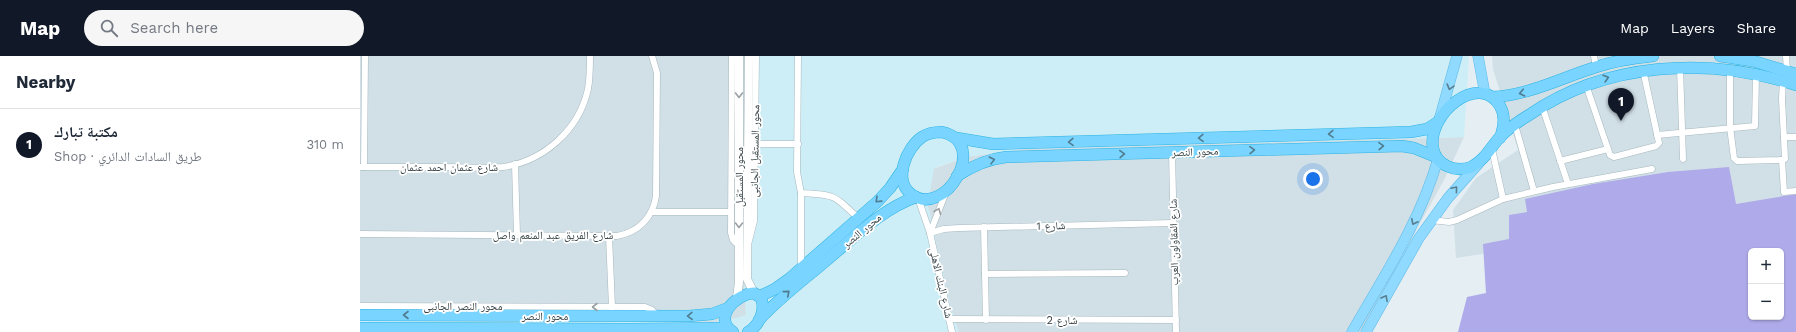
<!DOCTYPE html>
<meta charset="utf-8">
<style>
:root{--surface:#fff;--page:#f6f6f7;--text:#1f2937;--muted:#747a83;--line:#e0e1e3;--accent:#111827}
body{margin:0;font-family:"Work Sans","Noto Naskh Arabic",sans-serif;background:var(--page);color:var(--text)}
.controls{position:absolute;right:12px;bottom:12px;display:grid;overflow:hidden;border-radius:6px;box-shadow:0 1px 3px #0004}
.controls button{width:36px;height:36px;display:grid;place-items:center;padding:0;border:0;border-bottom:1px solid var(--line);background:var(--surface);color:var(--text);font:20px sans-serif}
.you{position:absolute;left:953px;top:123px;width:14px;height:14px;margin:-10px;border:3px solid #fff;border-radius:50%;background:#1a73e8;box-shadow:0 0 0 6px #1a73e833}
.badge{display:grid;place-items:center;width:26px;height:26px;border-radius:50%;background:var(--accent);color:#fff;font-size:13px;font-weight:700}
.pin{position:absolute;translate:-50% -33px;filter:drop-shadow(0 1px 2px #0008)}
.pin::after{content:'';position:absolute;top:21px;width:14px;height:12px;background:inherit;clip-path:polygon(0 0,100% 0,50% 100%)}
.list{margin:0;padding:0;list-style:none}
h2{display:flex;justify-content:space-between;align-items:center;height:52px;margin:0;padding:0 16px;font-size:17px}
h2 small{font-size:13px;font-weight:400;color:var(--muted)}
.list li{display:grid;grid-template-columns:26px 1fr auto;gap:12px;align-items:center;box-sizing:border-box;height:72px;padding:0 16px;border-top:1px solid var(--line)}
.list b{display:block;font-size:15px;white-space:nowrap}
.list p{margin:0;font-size:13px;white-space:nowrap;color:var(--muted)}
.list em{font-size:13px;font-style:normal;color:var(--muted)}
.icon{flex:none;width:22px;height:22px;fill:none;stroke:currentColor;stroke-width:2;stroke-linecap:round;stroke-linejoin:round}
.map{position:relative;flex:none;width:1436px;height:276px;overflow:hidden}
header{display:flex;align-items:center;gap:24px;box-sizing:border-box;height:56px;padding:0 20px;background:var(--accent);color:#fff}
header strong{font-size:19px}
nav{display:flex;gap:22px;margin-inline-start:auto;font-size:14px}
.search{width:280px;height:36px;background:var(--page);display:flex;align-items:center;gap:10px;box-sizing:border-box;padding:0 14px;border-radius:22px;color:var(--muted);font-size:15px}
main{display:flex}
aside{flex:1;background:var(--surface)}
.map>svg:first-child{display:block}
</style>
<header>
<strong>Map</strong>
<div class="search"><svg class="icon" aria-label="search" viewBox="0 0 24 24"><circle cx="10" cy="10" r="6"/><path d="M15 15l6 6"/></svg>Search here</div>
<nav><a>Map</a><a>Layers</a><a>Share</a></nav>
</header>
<main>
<aside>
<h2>Nearby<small></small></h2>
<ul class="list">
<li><span class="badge">1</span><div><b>مكتبة تبارك</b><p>Shop · طريق السادات الدائري</p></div><em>310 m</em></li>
</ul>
</aside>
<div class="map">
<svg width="1436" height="276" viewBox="0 0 1436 276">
<rect width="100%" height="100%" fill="#e4eef3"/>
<g fill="#d1e0e7">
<polygon points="0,0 385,0 383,196 386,258 573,113 606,101 662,93 1104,81 1084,124 1000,276 0,276"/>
<polygon points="1132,0 1436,0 1436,150 1096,202 1093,154 1116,122 1158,94 1133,13"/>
</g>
<polygon fill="#cdeef6" points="385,0 1109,0 1104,81 662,93 606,101 574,112 568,150 591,252 599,276 0,276 0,265 352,266 369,264 386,259 383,196"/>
<path fill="#afaae9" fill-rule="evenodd" d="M1369 111 1376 148 1436 138V276H1098L1107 241 1126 237 1123 188 1149 183V159L1167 156 1165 143 1233 128 1308 116ZM1391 195H1421V261H1391Z"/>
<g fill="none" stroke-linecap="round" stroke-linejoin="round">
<g stroke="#a6b7be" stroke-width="7">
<g id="minor">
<polyline points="372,0 371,177 373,184 379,190"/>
<polyline points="438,0 437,116 441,137 441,212"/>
<polyline points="1234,0 1236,11"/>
<polyline points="1426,0 1427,15"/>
<polyline points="1320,11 1323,103"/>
<polyline points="1370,14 1370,71 1374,102 1377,105 1422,104 1425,103 1422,43 1423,24"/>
<polyline points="1226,29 1250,99 1254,101 1296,90 1299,87 1283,14"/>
<polyline points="1182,50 1208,128"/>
<polyline points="1155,69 1174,135"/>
<polyline points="1297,79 1395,70 1396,18"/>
<polyline points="1424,81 1436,81"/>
<polyline points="395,88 438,88"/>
<polyline points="1132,93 1143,143"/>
<polyline points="812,96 816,276"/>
<polyline points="1422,104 1424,136 1436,135"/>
<polyline points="1200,105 1248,93"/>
<polyline points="155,108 157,179"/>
<path d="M0 111C28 111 57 111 85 111 104 111 124 113 143 111 184 105 219 74 228 33 230 22 230 11 230 0"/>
<polyline points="4,111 5,0"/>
<path d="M441 137C475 139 473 138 498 162"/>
<polyline points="558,142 570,177 592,276"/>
<polyline points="292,156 371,156"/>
<polyline points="1071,164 1089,166 1097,164 1143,143 1193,131 1292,113"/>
<polyline points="624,171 626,264"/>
<polyline points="570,177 584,173 599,172 813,167"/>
<polyline points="570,177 586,136"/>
<path d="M0 178 257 180C279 176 293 161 296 140L297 17 292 0"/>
<polyline points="249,180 252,251"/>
<polyline points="389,185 394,165 396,0"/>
<polyline points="625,218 765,217"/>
<polyline points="0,250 285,251 292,254 298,260"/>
<polyline points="589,263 816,264"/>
</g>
</g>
<g stroke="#a6b7be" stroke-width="9">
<g id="tertiary">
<polyline points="389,0 387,223 394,237"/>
<polyline points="377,242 379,226 379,0"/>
</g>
</g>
<g stroke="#5cbae8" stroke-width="11">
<g id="primary">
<polyline points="1118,0 1125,38"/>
<polyline points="1080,61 1097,0"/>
<path d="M992 276C1024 220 1060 166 1078 103"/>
<polyline points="1006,276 1059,182 1088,142 1119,107"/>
</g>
</g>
<g stroke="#2db3e3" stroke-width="12">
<g id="trunk">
<polyline points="1360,0 1393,5 1436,18"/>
<path d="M1132 41C1170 39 1201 22 1236 11 1254 5 1274 2 1293 0"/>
<path d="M582 76C631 87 584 164 551 138 533 124 546 92 562 81 568 77 574 76 582 76Z"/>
<polyline points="597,82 633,88 1051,76 1067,73 1078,66"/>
<path d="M1140 82C1144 71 1146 60 1140 50 1119 15 1067 58 1073 92 1076 109 1095 117 1111 111 1125 104 1130 92 1140 81 1148 73 1159 65 1169 59 1246 6 1348 0 1436 29"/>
<path d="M597 120C612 110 628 103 646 101L1042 90 1054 92 1076 101"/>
<polyline points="400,240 415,233 429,223 517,146 530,132 543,113"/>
<polyline points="0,259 329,260 352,258 368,252"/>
<path d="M399 264C420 241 445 223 468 203 496 180 522 153 556 141"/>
<polyline points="0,272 268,273 368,272"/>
<path d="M373 276C352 262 376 238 394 237L401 242C406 254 399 270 388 276"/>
</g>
</g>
<use href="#minor" stroke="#fff" stroke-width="6"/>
<use href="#tertiary" stroke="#fff" stroke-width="8"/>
<use href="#primary" stroke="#90d9ff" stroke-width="10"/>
<use href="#trunk" stroke="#79d4ff" stroke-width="11"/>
</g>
<defs><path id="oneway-chevron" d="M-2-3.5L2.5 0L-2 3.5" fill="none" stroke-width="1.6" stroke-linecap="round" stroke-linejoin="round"/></defs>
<g stroke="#507c8f">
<use href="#oneway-chevron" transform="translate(1246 22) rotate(-17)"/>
<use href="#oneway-chevron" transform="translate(1162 37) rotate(168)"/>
<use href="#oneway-chevron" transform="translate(971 78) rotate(178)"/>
<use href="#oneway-chevron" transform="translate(841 82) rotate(178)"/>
<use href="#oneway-chevron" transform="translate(711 86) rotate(178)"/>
<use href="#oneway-chevron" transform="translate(1021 90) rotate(-2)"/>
<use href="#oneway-chevron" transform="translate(892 94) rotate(-2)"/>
<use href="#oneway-chevron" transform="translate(762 98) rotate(-2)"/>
<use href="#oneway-chevron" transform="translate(632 104) rotate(-14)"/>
<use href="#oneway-chevron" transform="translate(518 144) rotate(136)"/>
<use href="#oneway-chevron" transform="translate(427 237) rotate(-40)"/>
<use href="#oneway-chevron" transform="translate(46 259) rotate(-180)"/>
<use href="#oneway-chevron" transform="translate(330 260) rotate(178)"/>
</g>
<g stroke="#597e8f">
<use href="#oneway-chevron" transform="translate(1090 31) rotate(106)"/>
<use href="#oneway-chevron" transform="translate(1095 133) rotate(-50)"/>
<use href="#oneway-chevron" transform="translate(1054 166) rotate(116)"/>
<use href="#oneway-chevron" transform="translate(1025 242) rotate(-61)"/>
</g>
<g stroke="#9aa0a2">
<use href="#oneway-chevron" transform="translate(379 39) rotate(90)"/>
<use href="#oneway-chevron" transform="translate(578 155) rotate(-68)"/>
<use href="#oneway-chevron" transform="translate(379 169) rotate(90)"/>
<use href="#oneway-chevron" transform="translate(235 251) rotate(-180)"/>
</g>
<g text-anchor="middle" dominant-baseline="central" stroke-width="3.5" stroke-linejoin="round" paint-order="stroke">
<g font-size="11" fill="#344145" stroke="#fff">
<text transform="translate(395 95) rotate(-89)">محور المستقبل الجانبى</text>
<text transform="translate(835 96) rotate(-2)">محور النصر</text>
<text x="89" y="111">شارع عثمان احمد عثمان</text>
<text transform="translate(379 121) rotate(-90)">محور المستقبل</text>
<text transform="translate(691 170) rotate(-1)">شارع 1</text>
<text transform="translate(502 175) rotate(-40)">محور النصر</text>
<text x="193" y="179">شارع الفريق عبد المنعم واصل</text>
<text transform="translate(814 186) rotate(-91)">شارع المقاولون العرب</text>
<text transform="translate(581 227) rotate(77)">شارع البنك الاهلى</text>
<text x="103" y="250">محور النصر الجانبى</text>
<text x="185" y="260">محور النصر</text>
<text x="702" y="264">شارع 2</text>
</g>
</g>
</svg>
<div class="controls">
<button>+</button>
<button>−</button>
</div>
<div class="you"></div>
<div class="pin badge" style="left:1261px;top:65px">1</div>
</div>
</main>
